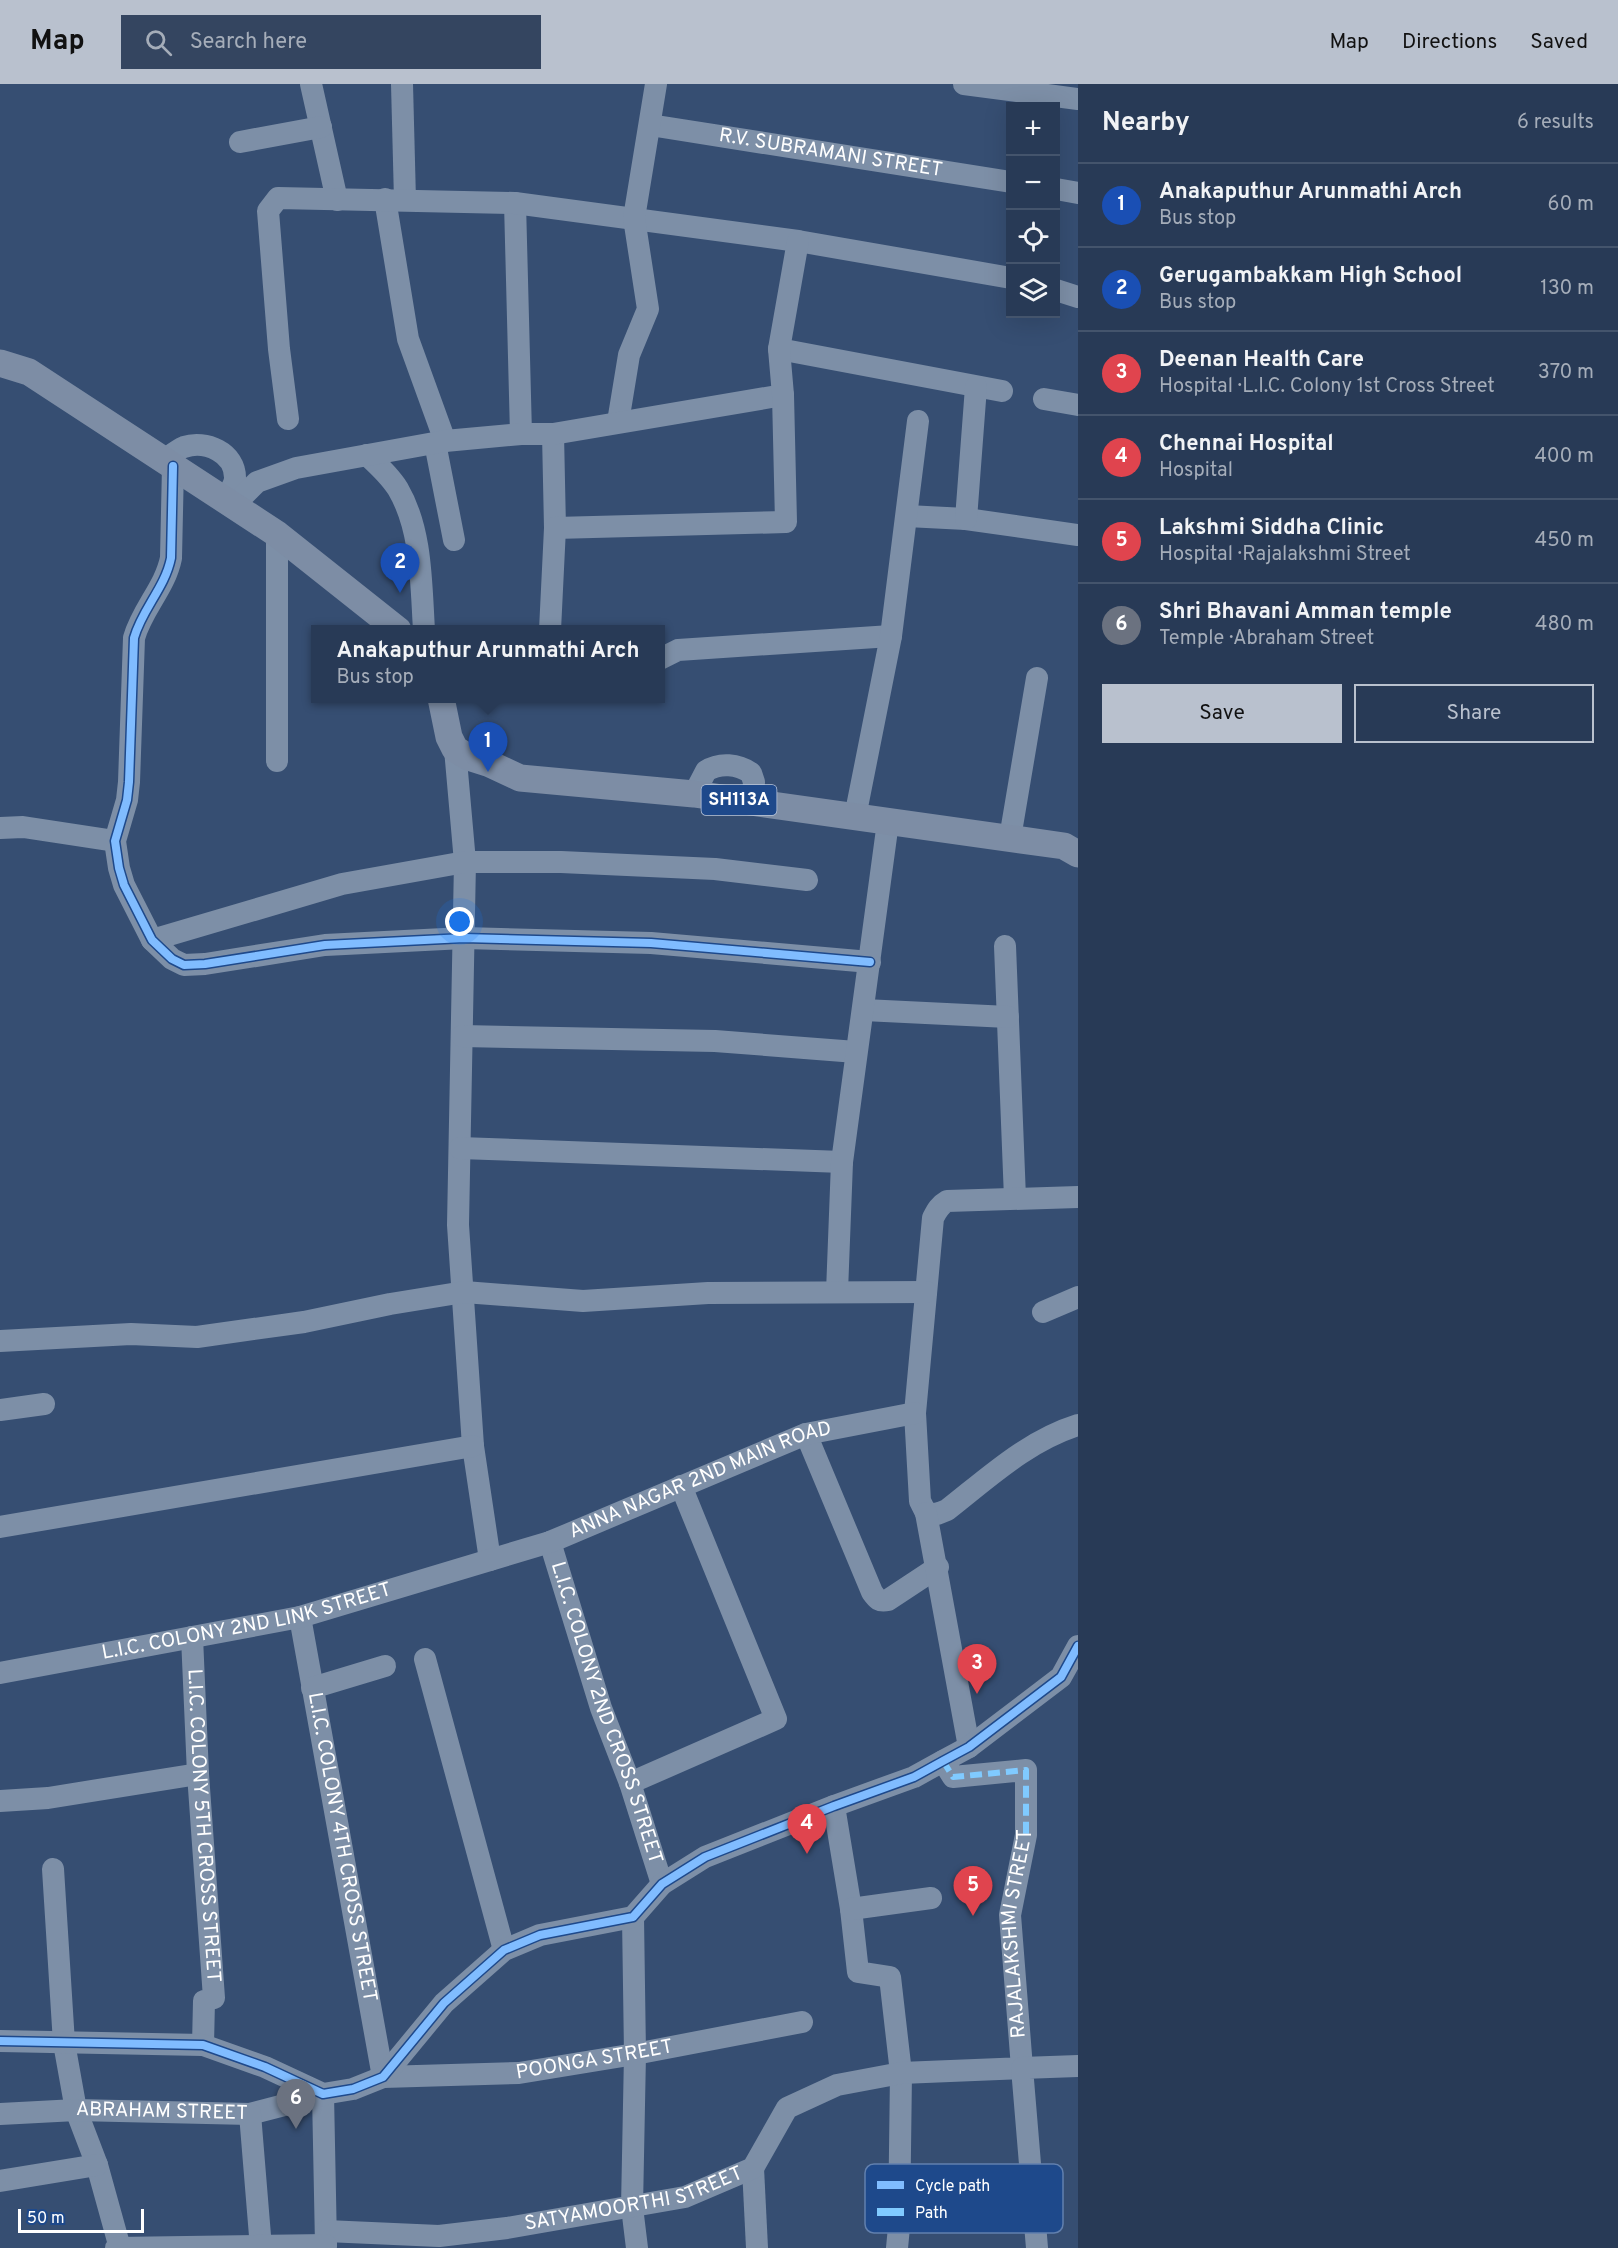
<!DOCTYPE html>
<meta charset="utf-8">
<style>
:root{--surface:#283a56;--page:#344560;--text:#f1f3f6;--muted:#a5adb9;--line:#44546c;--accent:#b9c1ce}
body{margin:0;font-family:Overpass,sans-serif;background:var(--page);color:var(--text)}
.controls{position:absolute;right:18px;top:18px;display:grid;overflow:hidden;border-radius:0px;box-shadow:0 6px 24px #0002}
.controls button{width:54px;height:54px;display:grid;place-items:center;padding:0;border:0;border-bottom:2px solid var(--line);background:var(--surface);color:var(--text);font:30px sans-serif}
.scale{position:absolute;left:18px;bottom:15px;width:126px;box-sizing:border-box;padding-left:6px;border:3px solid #fff;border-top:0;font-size:16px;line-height:21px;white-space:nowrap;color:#fff;-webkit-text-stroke:4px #1e498b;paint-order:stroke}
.you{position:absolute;left:460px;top:838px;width:21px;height:21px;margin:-15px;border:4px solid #fff;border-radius:50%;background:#1a73e8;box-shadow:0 0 0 9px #1a73e833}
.badge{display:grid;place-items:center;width:39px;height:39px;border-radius:50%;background:var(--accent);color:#fff;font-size:20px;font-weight:700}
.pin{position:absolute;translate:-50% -50px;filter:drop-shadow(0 2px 3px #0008)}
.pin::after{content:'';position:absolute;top:32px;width:21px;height:18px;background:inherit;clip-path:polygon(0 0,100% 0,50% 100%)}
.popup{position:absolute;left:311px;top:541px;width:354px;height:78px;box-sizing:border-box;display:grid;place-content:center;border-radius:0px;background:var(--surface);filter:drop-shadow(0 2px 4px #0005);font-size:20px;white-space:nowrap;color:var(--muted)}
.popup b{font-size:22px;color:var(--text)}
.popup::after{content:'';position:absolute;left:50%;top:100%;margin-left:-12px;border:12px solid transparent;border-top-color:var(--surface)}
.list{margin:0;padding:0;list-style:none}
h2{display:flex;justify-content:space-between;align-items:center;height:78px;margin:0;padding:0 24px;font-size:26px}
h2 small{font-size:20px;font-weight:400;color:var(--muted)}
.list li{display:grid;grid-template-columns:39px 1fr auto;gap:18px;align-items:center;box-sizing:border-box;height:84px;padding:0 24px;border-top:2px solid var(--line)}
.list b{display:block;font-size:22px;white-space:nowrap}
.list p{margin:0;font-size:20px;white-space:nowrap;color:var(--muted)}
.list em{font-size:20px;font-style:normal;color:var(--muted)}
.actions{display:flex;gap:12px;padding:18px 24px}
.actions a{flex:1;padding:14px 0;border:2px solid var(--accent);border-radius:0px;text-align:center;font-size:21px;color:var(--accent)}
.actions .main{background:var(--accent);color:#111}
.icon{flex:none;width:33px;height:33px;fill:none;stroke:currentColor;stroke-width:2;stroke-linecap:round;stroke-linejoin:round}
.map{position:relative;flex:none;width:1078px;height:2164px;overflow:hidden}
header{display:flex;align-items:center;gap:36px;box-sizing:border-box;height:84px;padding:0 30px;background:var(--accent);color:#111}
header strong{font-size:28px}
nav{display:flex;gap:33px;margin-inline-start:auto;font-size:21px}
.search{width:420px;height:54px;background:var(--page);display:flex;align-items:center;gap:15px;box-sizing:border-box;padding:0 21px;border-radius:0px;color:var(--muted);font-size:22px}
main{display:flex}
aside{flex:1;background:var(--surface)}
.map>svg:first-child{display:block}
</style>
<header>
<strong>Map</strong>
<div class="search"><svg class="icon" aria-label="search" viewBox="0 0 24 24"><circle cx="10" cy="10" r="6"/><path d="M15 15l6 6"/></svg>Search here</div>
<nav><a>Map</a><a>Directions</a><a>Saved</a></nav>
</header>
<main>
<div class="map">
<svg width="1078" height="2164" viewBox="0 0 1078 2164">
<rect width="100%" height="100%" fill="#364e72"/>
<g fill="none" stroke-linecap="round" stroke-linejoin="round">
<g stroke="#7d8fa7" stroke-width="22">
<polyline points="311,0 337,116"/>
<polyline points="402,0 405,116"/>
<polyline points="964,0 1078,15"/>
<path id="s1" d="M650 41 1011 98"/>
<polyline points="240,58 321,43"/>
<polyline points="1056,105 1078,109"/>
<polyline points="385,115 408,255 445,357"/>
<polyline points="515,119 521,350"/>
<polyline points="1056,206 1078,213"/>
<polyline points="779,265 1002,307"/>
<polyline points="1044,315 1078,321"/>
<polyline points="288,335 279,265 268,127 278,114 515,119 798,157 1011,194"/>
<polyline points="618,338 629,271 648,225 634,134 656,0"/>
<polyline points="553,350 555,444"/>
<polyline points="435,359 454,456"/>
<path d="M367 371C378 381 390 392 398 405 422 446 421 499 424 546"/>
<path d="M164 376C170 372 177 366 184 363 205 356 236 368 235 395 234 403 229 409 224 415"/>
<path d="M173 382 171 474C165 504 142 525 134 554L129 698 127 716 115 757 119 784 124 801 152 856 172 875 184 881 205 880 325 861 464 854 651 859 870 878"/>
<polyline points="234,421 257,398 296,384 445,357 521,350 553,350 783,311"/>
<polyline points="907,432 966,435 1078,451"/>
<polyline points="966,435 976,303"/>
<polyline points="277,450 277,677"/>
<polyline points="550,546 555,444 786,438 783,311 779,265 798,157"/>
<polyline points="660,575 678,566 891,552"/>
<polyline points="455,665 465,778 458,1141 473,1362 490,1476"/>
<path d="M694 710 706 687C720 678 738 680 751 689L754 698 752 718"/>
<polyline points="855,733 891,552 918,337"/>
<polyline points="0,744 23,743 115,757"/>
<polyline points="1010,754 1037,594"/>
<polyline points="152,856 342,800 465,778 561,778 715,785 807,796"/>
<polyline points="1005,862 1015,1114"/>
<polyline points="864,926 1008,933"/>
<polyline points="462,952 715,957 856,968"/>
<polyline points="460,1064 842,1078"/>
<path d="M1078 1113 947 1117C940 1121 937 1126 933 1134L915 1329 920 1417 926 1429 937 1430 947 1426C988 1394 1027 1357 1078 1341"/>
<polyline points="837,1208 842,1078 888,738"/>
<polyline points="1043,1228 1078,1213"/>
<polyline points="0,1257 131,1250 197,1253 304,1238 390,1220 464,1208 583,1217 708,1209 926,1208"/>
<polyline points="0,1326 44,1320"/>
<path d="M806 1350 872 1508C877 1515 879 1518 888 1516L938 1483"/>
<polyline points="926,1429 969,1663"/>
<polyline points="0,1443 473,1362"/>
<path id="s2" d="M550 1458 601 1624 630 1699 662 1800"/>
<path id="s3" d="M300 1533 383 1993 519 1989 635 1970 802 1938"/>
<path id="s4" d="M192 1553 198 1690 214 1914 204 1917 203 1961"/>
<polyline points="425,1575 504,1866"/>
<path id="s5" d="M0 1589 300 1533 550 1458 806 1350 915 1329"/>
<polyline points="312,1604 385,1582"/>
<polyline points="630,1699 776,1635 681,1402"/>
<polyline points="0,1717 48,1714 198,1690"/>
<polyline points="834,1722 851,1825 858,1888 890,1893 901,1989 899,2143 897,2164"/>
<polyline points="53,1785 64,1959 76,2026 97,2081 120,2164"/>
<polyline points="851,1825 931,1814"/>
<polyline points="633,1833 635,1970 632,2123 637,2164"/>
<polyline points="0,1957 203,1961 265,1983 323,2010 353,2005 383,1993 444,1919 504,1866 540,1851 633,1833 662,1800 705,1773 834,1722 914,1693 943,1677 969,1663 1061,1593 1078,1562"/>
<polyline points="323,2010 326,2161"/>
<path id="s6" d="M0 2030 76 2026 250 2030 323 2011"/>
<polyline points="250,2030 261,2164"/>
<polyline points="753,2084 757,2164"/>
<polyline points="0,2097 97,2081"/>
<path id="s7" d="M326 2147 439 2152 507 2144 685 2113 753 2084 787 2024 837 2001 901 1989 1022 1984 1010 1831 1026 1751V1686L953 1693 943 1677"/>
<polyline points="116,2164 326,2161"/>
<polyline points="1037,2164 1022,1984 1078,1982"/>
</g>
<g stroke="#7d8da5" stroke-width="27">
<polyline points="0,279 29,288 277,450 398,546"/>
<polyline points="441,614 449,653 455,665 468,673 490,680 520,694 694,710 1064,762 1078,770"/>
</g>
<polyline stroke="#80caff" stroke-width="6" stroke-dasharray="12 6" stroke-linecap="butt" points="943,1677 953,1693 1026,1686 1026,1751"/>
<g stroke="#1e498b" stroke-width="11">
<g id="cycleway">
<path d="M173 382 171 474C165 504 142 525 134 554L129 698 127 716 115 757 119 784 124 801 152 856 172 875 184 881 205 880 325 861 464 854 651 859 870 878"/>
<polyline points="0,1957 203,1961 265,1983 323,2010 353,2005 383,1993 444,1919 504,1866 540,1851 633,1833 662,1800 705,1773 834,1722 914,1693 943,1677 969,1663 1061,1593 1078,1562"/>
</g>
</g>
<use href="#cycleway" stroke="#80bcff" stroke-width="8"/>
</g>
<g text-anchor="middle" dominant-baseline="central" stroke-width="5" stroke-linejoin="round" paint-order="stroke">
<rect fill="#1e498b" stroke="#bcc8dc" stroke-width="1.5" x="701.5" y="701" width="75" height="30" rx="4.5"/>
<g font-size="18" font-weight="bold" fill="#fff">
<text x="739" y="716">SH113A</text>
</g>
<g font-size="20" fill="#fff" stroke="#1e498b">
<text stroke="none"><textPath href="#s1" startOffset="183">R.V. SUBRAMANI STREET</textPath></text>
<text stroke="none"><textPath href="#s5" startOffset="729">ANNA NAGAR 2ND MAIN ROAD</textPath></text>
<text stroke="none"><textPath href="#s5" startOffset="252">L.I.C. COLONY 2ND LINK STREET</textPath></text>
<text stroke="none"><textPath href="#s2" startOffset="180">L.I.C. COLONY 2ND CROSS STREET</textPath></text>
<text stroke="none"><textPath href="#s4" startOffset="189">L.I.C. COLONY 5TH CROSS STREET</textPath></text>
<text stroke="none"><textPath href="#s3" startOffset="234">L.I.C. COLONY 4TH CROSS STREET</textPath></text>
<text stroke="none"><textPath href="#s7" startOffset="882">RAJALAKSHMI STREET</textPath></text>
<text stroke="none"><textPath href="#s3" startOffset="680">POONGA STREET</textPath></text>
<text stroke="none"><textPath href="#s6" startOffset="162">ABRAHAM STREET</textPath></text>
<text stroke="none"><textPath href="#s7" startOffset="312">SATYAMOORTHI STREET</textPath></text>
</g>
</g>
<rect x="865" y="2080" width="198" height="69" rx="9" fill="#1e498b" stroke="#6280ae" stroke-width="1.5"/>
<rect x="877" y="2097" width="27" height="8" fill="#80bcff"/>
<rect x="877" y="2124" width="27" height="8" fill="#80caff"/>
<g font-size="16" fill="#fff">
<text x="915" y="2107">Cycle path</text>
<text x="915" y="2134">Path</text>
</g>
</svg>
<div class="controls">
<button>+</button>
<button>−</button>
<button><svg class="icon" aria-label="locate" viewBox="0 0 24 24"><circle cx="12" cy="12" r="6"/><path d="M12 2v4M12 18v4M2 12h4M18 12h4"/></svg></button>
<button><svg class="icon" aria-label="layers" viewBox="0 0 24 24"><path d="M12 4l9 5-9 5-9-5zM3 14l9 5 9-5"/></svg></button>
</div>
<div class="scale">50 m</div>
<div class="you"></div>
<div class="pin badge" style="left:488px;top:688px;background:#1a4fb4">1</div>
<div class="popup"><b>Anakaputhur Arunmathi Arch</b>Bus stop</div>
<div class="pin badge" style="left:400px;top:509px;background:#1a4fb4">2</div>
<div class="pin badge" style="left:977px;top:1610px;background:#e0444e">3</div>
<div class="pin badge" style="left:807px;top:1770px;background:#e0444e">4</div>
<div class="pin badge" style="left:973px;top:1832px;background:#e0444e">5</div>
<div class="pin badge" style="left:296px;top:2045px;background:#6b7280">6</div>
</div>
<aside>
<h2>Nearby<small>6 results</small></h2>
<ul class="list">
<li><span class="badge" style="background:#1a4fb4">1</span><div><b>Anakaputhur Arunmathi Arch</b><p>Bus stop</p></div><em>60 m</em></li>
<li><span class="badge" style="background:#1a4fb4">2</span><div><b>Gerugambakkam High School</b><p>Bus stop</p></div><em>130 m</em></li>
<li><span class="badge" style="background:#e0444e">3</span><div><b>Deenan Health Care</b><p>Hospital · L.I.C. Colony 1st Cross Street</p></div><em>370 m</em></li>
<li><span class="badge" style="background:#e0444e">4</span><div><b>Chennai Hospital</b><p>Hospital</p></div><em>400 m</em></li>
<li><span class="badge" style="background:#e0444e">5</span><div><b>Lakshmi Siddha Clinic</b><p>Hospital · Rajalakshmi Street</p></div><em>450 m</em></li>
<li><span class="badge" style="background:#6b7280">6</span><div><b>Shri Bhavani Amman temple</b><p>Temple · Abraham Street</p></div><em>480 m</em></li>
</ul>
<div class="actions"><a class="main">Save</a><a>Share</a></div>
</aside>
</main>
